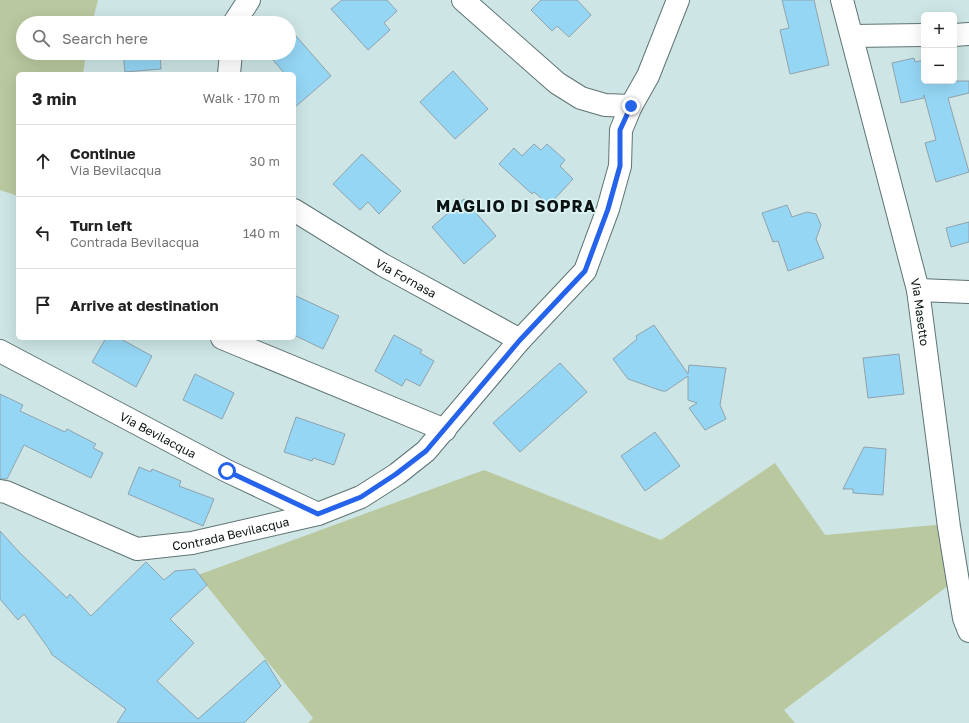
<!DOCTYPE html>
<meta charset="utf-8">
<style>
:root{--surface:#fff;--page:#f6f6f6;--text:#222;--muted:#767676;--line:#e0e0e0}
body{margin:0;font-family:"Golos Text",sans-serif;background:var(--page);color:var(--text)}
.controls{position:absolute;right:12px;top:12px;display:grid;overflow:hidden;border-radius:6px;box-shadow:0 4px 16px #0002}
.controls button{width:36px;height:36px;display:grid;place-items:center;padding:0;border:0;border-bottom:1px solid var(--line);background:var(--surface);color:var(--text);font:20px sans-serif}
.stop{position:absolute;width:12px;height:12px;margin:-9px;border:3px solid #2563eb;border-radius:50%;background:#fff}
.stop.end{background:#2563eb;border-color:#fff;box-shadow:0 1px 4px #0008}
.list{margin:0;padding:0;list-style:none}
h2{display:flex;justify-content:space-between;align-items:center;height:52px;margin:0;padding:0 16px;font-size:17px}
h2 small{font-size:13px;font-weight:400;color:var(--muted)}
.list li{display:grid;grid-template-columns:26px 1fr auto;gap:12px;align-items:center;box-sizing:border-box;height:72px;padding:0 16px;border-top:1px solid var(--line)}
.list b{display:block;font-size:15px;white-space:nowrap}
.list p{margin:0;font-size:13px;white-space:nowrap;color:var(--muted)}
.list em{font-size:13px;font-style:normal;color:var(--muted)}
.icon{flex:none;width:22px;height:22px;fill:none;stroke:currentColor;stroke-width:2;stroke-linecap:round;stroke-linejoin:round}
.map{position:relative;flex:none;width:969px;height:723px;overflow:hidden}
.search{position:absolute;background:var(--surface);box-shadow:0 4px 16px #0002;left:16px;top:16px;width:280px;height:44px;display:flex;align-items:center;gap:10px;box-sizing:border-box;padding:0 14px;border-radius:22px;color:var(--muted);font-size:15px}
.panel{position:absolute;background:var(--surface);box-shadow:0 4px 16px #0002;left:16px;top:72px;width:280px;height:268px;border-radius:6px}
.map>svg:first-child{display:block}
</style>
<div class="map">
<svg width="969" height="723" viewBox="0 0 969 723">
<rect width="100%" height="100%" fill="#cde5e5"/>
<g fill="#b9c89f">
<polygon points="0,0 98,0 92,23 23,23 23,53 86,53 83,74 18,74 18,196 0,190"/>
<polygon points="775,463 825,535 946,524 953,582 784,710 795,723 308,723 313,718 198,575 484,470 661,540"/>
</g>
<g fill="#95d6f5" stroke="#90a3ac">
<polygon points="342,0 387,0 397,11 384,23 390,30 368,50 331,9"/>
<polygon points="541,0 577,0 591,15 569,37 557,26 552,31 531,10"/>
<polygon points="782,0 814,0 829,65 790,74 780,30 789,28"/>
<polygon points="289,28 331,76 294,108 294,74 285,74 267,53 289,53"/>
<polygon points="123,53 160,53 161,69 125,72"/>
<polygon points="914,58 915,62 924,60 924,81 969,81 969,93 948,98 969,172 936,182 925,143 936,140 924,95 924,98 901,103 892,63"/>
<polygon points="453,71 488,109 455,139 420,102"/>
<polygon points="534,144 541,150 547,144 565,160 560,166 573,179 549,205 534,192 532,194 499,164 514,148 522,156"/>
<polygon points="362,154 401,191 379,214 368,202 360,210 333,184"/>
<polygon points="464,199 496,236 464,264 432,227"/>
<polygon points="787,205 792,217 807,212 816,214 821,225 816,239 824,258 788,271 778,241 773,242 762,213"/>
<polygon points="969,222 969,242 951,247 946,228"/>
<polygon points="294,295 339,316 323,349 294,335"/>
<polygon points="654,325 688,374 689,365 726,368 720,405 726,419 705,430 689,408 697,403 688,400 688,376 666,391 662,391 628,379 613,359 637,339 636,336"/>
<polygon points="394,335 422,350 420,353 434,361 420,386 406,379 402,386 375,371"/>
<polygon points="106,338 119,338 152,356 136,387 92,362"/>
<polygon points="899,354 904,394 868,398 863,358"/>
<polygon points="560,363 587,392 520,452 493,423"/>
<polygon points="195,374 234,393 222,419 183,400"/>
<polygon points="0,394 23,405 20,411 65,432 67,429 96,444 93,448 103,453 91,478 24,445 7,479 0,479"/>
<polygon points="296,417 345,434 334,465 313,458 312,461 284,452"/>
<polygon points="655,432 680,466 645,491 621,456"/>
<polygon points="864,447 886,449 883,495 853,493 853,489 843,489"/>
<polygon points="139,467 151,472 152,469 181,481 179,486 214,499 203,526 128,494"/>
<polygon points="0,531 20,553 67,598 70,594 91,616 146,562 164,580 175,571 195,569 207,585 170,619 194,643 157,681 198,719 265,660 281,686 244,723 117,723 126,709 51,654 51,652 24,614 18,620 0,599"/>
</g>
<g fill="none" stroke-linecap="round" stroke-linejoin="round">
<g stroke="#5f7474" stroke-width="24">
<g id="street">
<polyline points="463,0 557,83 581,98 605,105 631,106"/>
<path id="s1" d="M842 0 918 290 949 527 964 618 969 631"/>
<polyline points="234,23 249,0"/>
<polyline points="954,35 969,34"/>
<polyline points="852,36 924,35"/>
<polyline points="229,74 231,53"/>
<path id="s2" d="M294 210 383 265 520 340"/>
<polyline points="918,290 969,292"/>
<polyline points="222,338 445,430"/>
<path id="s3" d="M0 351 227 471 318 514"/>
<path id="s4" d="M0 491 6 492 137 549 192 543 318 514 361 497 397 474 426 451 520 340 585 271 608 209 620 166 621 130 631 106 648 76 678 0"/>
</g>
</g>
<use href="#street" stroke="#fff" stroke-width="22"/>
</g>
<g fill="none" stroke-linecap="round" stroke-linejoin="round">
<polyline stroke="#2563eb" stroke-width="5" points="227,471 318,514 361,497 396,474 426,451 520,340 585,271 608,209 620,166 620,130 631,106"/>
</g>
<g text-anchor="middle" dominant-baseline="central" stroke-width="3.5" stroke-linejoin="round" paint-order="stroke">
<g font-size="12" fill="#0a1212" stroke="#daf3f2">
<text stroke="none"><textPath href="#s2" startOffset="131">Via Fornasa</textPath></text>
<text stroke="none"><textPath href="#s1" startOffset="322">Via Masetto</textPath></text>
<text stroke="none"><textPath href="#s3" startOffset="179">Via Bevilacqua</textPath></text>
<text stroke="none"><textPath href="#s4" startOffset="244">Contrada Bevilacqua</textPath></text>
</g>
<g font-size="16" font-weight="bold" letter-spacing="1" fill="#0a1212" stroke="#daf3f2">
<text x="516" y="206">MAGLIO DI SOPRA</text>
</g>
</g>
</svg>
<div class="controls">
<button>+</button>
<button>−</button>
</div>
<div class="stop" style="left:227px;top:471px"></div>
<div class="stop end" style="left:631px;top:106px"></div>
<div class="search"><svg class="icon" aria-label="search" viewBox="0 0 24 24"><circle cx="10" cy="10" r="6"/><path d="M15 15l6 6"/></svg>Search here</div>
<section class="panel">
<h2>3 min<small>Walk · 170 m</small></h2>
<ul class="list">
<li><svg class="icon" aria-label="ahead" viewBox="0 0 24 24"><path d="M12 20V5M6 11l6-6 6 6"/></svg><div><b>Continue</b><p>Via Bevilacqua</p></div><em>30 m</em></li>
<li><svg class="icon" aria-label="left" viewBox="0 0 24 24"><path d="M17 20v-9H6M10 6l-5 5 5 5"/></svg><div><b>Turn left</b><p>Contrada Bevilacqua</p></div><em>140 m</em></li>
<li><svg class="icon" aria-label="arrive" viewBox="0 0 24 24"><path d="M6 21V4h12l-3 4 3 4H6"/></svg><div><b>Arrive at destination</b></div></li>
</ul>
</section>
</div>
